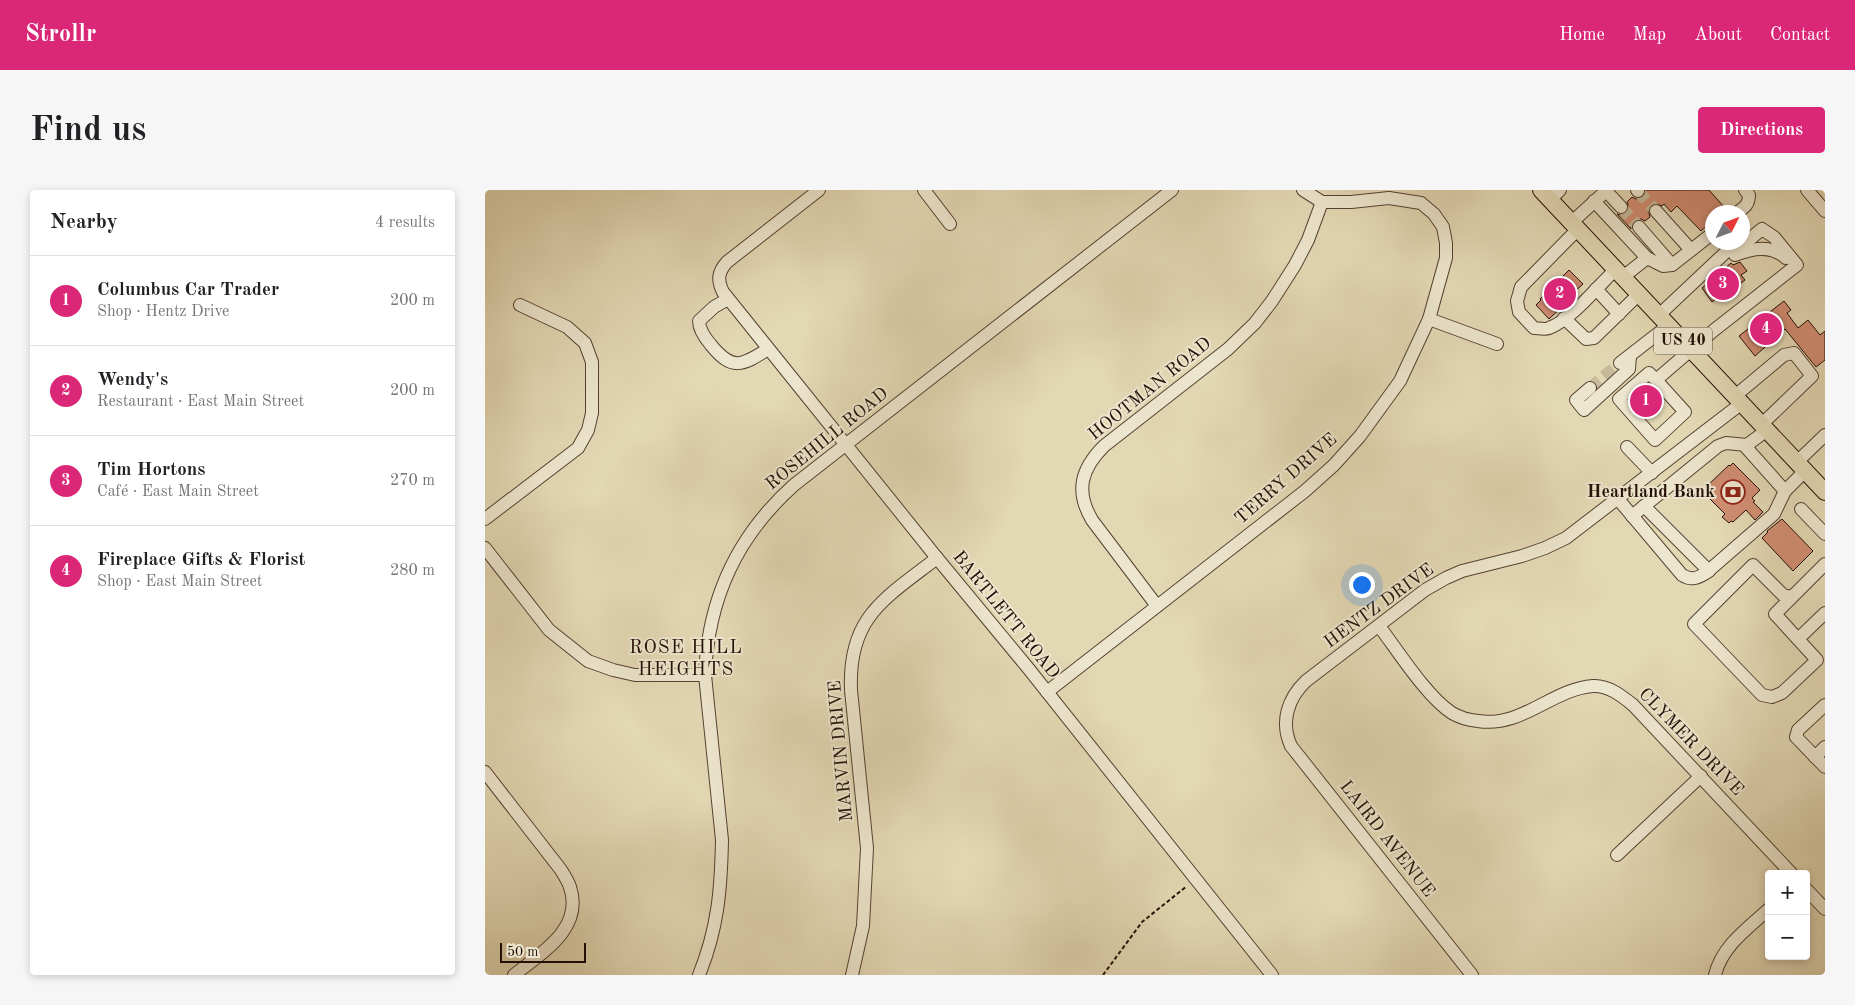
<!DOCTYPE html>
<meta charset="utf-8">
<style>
:root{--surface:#fff;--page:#f6f6f6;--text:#202124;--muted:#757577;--line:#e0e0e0;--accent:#db2777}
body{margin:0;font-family:"Old Standard TT",serif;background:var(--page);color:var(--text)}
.controls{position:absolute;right:15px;bottom:15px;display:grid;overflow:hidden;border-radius:5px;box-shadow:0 2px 8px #0003}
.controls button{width:45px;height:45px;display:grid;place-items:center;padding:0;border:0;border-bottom:1px solid var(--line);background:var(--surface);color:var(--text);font:25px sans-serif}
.compass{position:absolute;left:1220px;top:15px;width:45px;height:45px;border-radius:50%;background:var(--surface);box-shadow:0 2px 8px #0003;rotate:48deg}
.scale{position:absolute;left:15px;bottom:12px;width:86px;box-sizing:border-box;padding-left:5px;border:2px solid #241007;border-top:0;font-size:14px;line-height:18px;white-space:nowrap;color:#241007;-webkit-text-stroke:4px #ede6ce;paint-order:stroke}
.you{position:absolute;left:876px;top:394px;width:18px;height:18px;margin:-12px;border:4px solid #fff;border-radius:50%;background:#1a73e8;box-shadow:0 0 0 8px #1a73e833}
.badge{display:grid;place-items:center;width:32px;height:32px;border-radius:50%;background:var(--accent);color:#fff;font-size:16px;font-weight:700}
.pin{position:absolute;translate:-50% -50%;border:2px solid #fff;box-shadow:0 1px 5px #0006}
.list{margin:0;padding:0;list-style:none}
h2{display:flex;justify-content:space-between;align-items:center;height:65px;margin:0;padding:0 20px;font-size:21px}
h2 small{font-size:16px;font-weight:400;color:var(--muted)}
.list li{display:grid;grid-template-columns:32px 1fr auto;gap:15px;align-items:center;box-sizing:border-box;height:90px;padding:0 20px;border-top:1px solid var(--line)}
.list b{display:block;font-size:19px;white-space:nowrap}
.list p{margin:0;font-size:16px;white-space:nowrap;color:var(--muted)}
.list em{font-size:16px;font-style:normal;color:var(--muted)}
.map{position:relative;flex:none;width:1340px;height:785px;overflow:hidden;border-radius:5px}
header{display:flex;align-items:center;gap:30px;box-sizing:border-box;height:70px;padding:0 25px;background:var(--accent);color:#fff}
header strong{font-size:24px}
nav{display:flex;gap:28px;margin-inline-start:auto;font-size:18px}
.intro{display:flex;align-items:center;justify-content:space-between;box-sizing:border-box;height:120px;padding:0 30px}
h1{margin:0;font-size:35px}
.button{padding:12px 22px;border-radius:5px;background:var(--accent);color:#fff;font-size:18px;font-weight:700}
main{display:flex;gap:30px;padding:0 30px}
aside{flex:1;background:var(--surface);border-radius:5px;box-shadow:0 2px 8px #0003}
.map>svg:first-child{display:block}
</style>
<header>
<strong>Strollr</strong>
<nav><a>Home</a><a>Map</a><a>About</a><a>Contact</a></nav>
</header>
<div class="intro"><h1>Find us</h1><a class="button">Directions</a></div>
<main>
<aside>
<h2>Nearby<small>4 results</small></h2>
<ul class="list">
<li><span class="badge">1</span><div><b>Columbus Car Trader</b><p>Shop · Hentz Drive</p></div><em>200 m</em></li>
<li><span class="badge">2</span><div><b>Wendy's</b><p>Restaurant · East Main Street</p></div><em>200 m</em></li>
<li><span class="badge">3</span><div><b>Tim Hortons</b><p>Café · East Main Street</p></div><em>270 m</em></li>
<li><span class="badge">4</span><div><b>Fireplace Gifts &amp; Florist</b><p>Shop · East Main Street</p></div><em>280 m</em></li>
</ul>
</aside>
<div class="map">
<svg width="1340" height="785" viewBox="0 0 1340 785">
<rect width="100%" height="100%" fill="#e3d8b4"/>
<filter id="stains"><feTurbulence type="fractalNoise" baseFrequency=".004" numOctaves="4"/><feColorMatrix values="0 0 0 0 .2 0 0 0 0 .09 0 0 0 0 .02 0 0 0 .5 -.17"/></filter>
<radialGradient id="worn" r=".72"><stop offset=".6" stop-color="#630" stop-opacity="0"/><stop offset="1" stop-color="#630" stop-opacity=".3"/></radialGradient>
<g fill="#d18e73" stroke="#241007">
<polygon points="1161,0 1224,0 1240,18 1236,22 1228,22 1228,30 1216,41 1192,16 1186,22 1179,14 1177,16 1169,13 1163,19 1165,27 1160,31 1156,29 1149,31 1146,35 1146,39 1132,24 1137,25 1141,23 1144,19 1142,12 1147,7 1151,9 1158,7"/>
<polygon points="1255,72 1262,81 1256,85 1260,90 1243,103 1241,101 1227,112 1217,98 1246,73 1248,75"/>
<polygon points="1084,80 1098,94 1088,103 1090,105 1064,129 1051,115 1056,110 1055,109 1070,96 1069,95"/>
<polygon points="1299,111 1306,120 1302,123 1313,138 1323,130 1335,145 1340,141 1340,170 1331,177 1300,139 1270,166 1254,146"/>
<polygon points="1160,197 1176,214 1163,226 1147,209"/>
<polygon points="1248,273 1275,300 1267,308 1270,311 1268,312 1278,322 1270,330 1261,320 1248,332 1246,331 1244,333 1237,327 1240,324 1220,304 1225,299 1222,296 1244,275 1245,276"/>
<polygon points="1297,329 1328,361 1308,381 1277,348 1283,342 1282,341"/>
</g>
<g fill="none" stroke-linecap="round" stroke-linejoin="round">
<g stroke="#c6ba9a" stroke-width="12" stroke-dasharray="12 6" stroke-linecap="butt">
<polyline points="1153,1 1171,21"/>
<polyline points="1136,17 1154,37"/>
<polyline points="1105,198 1135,173"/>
</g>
<g stroke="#544232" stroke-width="14">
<g id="minor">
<path d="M334 0 242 72C233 82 232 90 238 102L452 368 543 478 787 785"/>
<polyline points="439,0 465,34"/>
<polyline points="1152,0 1153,1"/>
<polyline points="1322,0 1340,21"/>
<polyline points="1121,1 1136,17"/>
<polyline points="1065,10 1075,0"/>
<polyline points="1109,11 1162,68"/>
<polyline points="1171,21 1206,60"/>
<path d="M1253 22C1260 17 1264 14 1264 5L1260 0"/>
<polyline points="1087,32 1122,0"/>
<polyline points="1154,37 1187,75"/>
<path d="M1093 39 1036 97 1032 111 1034 122 1049 138C1053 138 1060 140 1064 138 1085 131 1114 95 1131 79"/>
<path d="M1250 65C1267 58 1287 55 1301 68"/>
<polyline points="1138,87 1162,68 1178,76 1187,75 1228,43"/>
<polyline points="1111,99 1134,124"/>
<path d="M243 109 229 117 214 131C214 140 220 148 226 155 247 181 257 176 283 159"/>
<polyline points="1079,128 1101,149 1109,148 1154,104"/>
<polyline points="944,129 1012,154"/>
<polyline points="1135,173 1184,135"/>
<polyline points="1171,190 1164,183 1134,209 1170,250 1200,222 1171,190 1228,141 1312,75 1289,47 1277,39 1254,58 1241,62 1174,125"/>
<polyline points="1105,198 1091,210 1099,220 1144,179 1145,166"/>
<polyline points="1250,206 1299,165 1309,163 1327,186 1277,234"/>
<polyline points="1259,255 1300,301"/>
<polyline points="1142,257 1167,283"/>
<polyline points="1312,272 1340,245"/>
<path d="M1133 309 1197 385C1207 391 1212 388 1221 383L1289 324 1300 301 1320 281"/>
<polyline points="1159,316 1224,381"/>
<polyline points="1316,319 1340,344"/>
<polyline points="1147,326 1233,256 1241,253 1262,255 1282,240"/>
<polyline points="0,329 93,258 103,240 107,223 107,172 100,153 82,137 35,115"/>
<polyline points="0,358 64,440 103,471 128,480 150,485 220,485"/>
<polyline points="1307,407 1298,405 1268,375 1209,434 1277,505 1287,507 1297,503 1332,470 1290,424 1340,374"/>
<path d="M672 416 607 330C590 301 596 279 619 256L743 159 770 133 787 111 810 75 823 50 837 12"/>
<path d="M894 436C913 461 942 507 967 523 975 528 984 530 993 531 1037 538 1067 499 1108 496 1123 495 1137 506 1148 515L1307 684"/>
<polyline points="1313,449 1340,423"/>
<polyline points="562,502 820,301 849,275 875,246 915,191 944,129 961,68 961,53 958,37 949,24 936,13 904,8 866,12 837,12 818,0"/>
<polyline points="1340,515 1313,540 1311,547 1340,577"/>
<polyline points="1330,567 1340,557"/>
<path d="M0 582 76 680C79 685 83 691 85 697 99 739 56 763 29 785"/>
<polyline points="1132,665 1216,586"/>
<polyline points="1321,699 1340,719"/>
<path d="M214 785C233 738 236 700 237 650L220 485C223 408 252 346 309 295L687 0"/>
<path d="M367 785 378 736 382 658 366 500C363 427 399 409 452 368"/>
<path d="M987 785 806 556C795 532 803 508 821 491L940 400 961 388 977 381 1037 366 1060 358 1081 348 1257 213"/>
<path d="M1230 785C1237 756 1263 738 1284 719"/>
</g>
</g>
<g stroke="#241007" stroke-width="18">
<polyline id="major" points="1056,0 1340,302"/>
</g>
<polyline stroke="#241007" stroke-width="2" stroke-dasharray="4 2.5" stroke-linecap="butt" points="618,785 657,732 702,696"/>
<use href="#minor" stroke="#ede6ce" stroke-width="12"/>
<use href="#major" stroke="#e3d8b4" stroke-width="16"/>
</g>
<defs>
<g id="bank-ring" transform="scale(1.25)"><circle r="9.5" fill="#ede6ce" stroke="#8f2418" stroke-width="1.5"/><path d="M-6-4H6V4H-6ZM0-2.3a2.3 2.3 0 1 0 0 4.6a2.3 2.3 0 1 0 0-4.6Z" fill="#8f2418"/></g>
</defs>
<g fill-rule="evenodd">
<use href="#bank-ring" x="1248" y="302"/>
</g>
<g text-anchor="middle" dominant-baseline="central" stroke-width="4" stroke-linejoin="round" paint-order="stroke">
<rect fill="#ede6ce" stroke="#605043" stroke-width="1" x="1169" y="137.5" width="58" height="27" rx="4"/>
<g font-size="16" font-weight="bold" fill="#241007">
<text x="1198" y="151">US 40</text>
</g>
<g font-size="18" fill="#241007" stroke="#ede6ce">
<text transform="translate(665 199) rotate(-39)">HOOTMAN ROAD</text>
<text transform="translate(342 249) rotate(-39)">ROSEHILL ROAD</text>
<text transform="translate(801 289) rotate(-41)">TERRY DRIVE</text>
<text transform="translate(894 416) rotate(-36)">HENTZ DRIVE</text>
<text transform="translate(521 425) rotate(51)">BARTLETT ROAD</text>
<text transform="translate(1206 552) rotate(46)">CLYMER DRIVE</text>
<text transform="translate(356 561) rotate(-95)">MARVIN DRIVE</text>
<text transform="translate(902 649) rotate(52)">LAIRD AVENUE</text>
</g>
<g font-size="18" font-weight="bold" fill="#241007" stroke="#ede6ce" text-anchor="end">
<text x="1230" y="302">Heartland Bank</text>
</g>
<g font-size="19" letter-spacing="1" fill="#241007" stroke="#ede6ce">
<text x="201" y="458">ROSE HILL<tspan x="201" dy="22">HEIGHTS</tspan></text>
</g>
</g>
<rect width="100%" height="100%" filter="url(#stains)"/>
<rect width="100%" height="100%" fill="url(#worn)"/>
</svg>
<div class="controls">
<button>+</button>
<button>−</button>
</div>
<svg class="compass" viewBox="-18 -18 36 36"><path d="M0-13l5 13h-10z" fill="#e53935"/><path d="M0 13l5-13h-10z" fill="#757577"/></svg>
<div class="scale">50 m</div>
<div class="you"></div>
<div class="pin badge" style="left:1161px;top:211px">1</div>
<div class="pin badge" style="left:1075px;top:104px">2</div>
<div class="pin badge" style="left:1238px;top:94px">3</div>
<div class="pin badge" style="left:1281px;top:139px">4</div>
</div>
</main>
